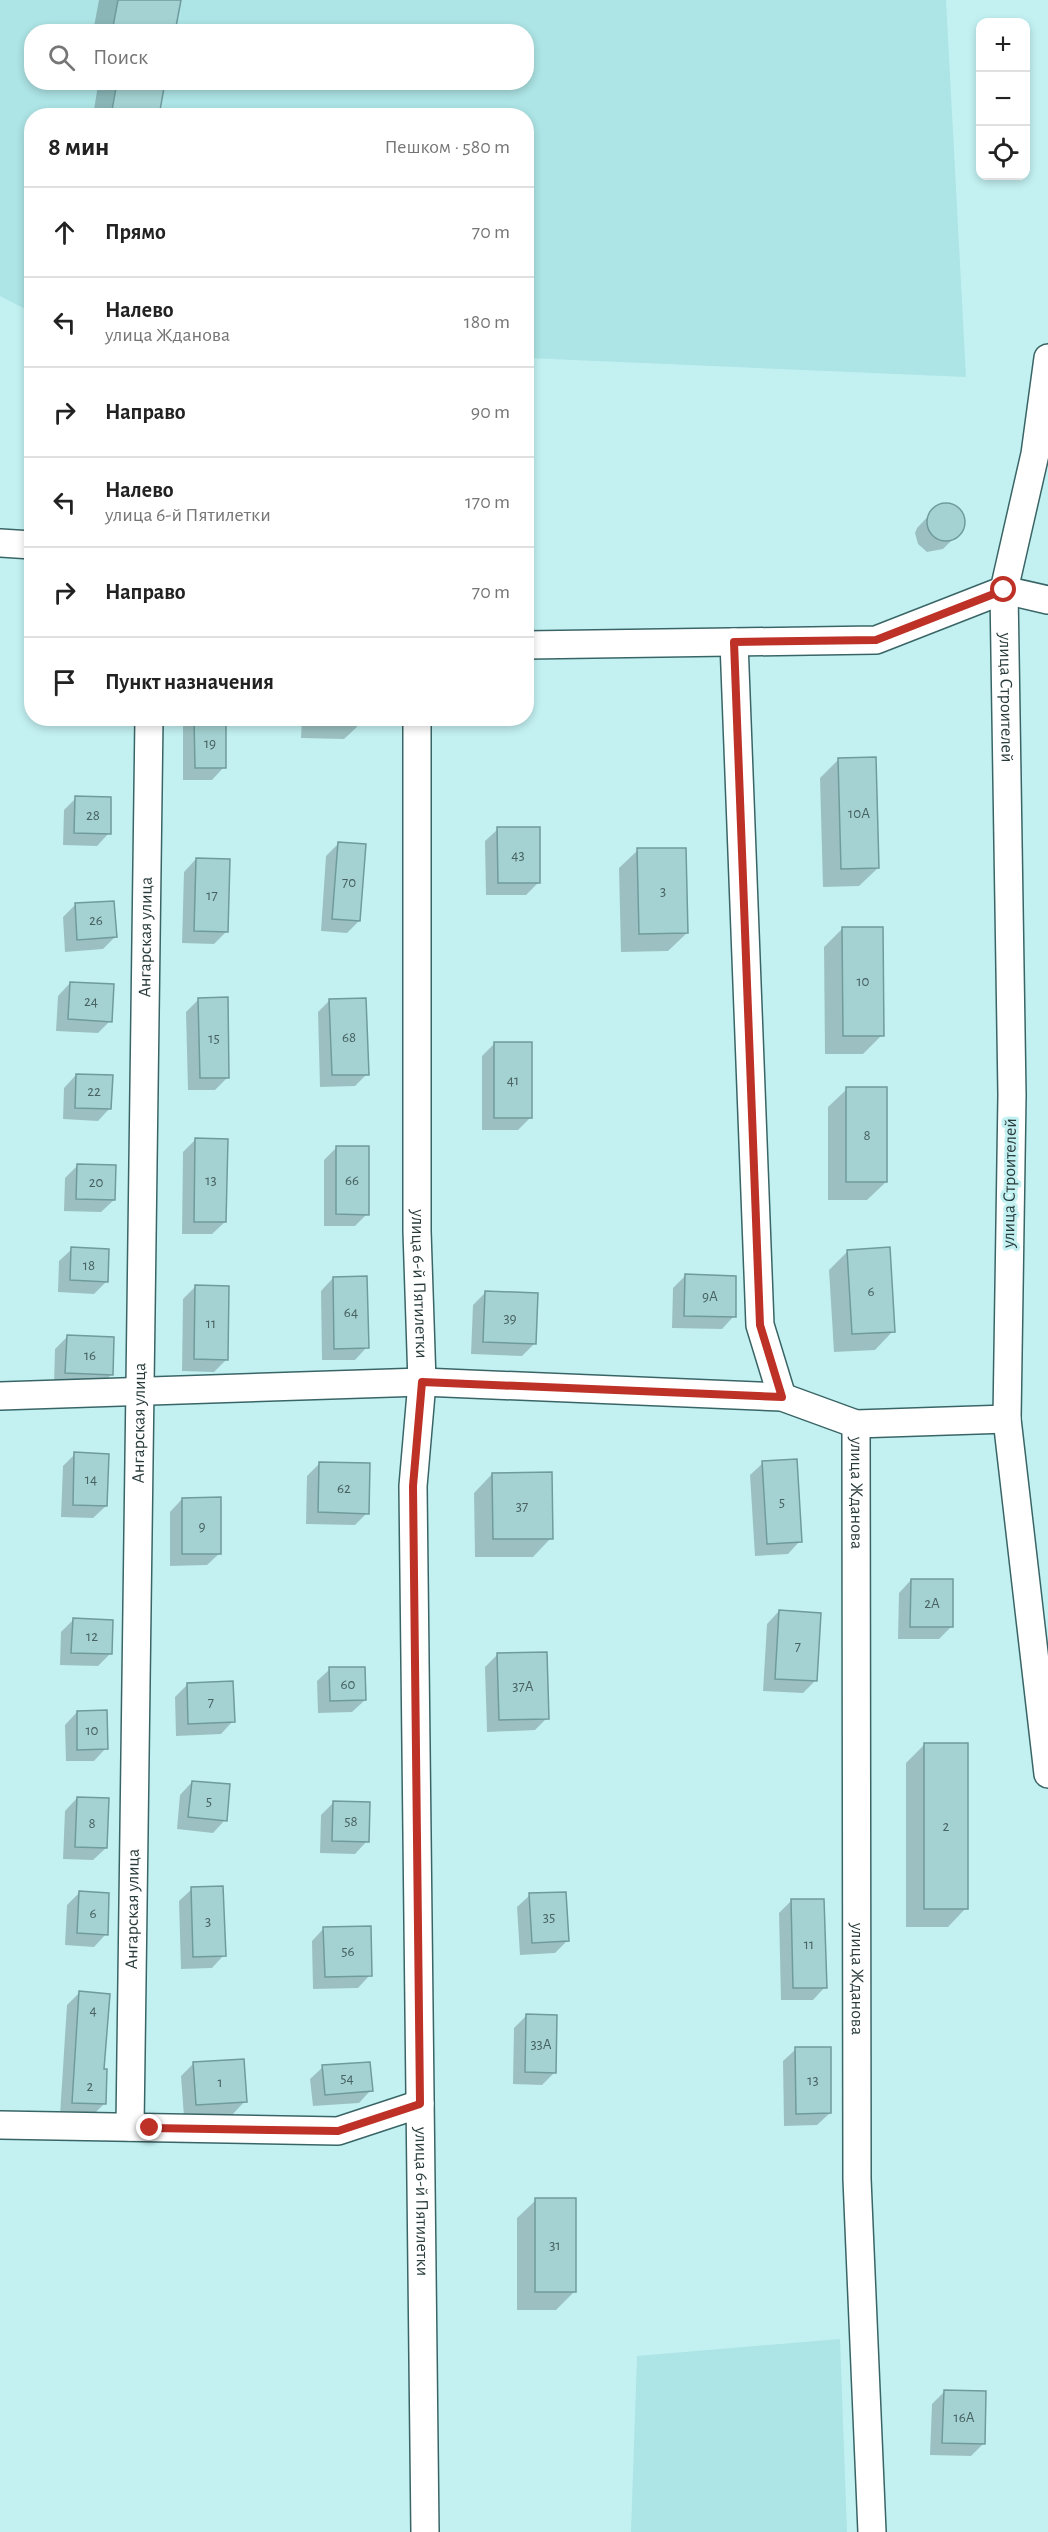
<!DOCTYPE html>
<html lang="ru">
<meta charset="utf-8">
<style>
:root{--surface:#fff;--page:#f2f2f2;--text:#222;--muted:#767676;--line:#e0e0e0}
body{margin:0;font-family:"Alegreya Sans",sans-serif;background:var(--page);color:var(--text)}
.controls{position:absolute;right:18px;top:18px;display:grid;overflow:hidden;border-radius:12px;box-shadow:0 3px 9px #0003}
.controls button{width:54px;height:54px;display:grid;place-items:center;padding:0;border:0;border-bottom:2px solid var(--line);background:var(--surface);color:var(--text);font:30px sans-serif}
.stop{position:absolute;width:18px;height:18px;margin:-14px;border:4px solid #be3127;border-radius:50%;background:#fff}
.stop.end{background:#be3127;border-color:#fff;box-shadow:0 2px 6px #0008}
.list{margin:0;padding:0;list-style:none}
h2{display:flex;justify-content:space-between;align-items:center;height:78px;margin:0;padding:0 24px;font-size:26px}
h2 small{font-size:20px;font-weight:400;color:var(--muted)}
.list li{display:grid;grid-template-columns:39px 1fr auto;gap:18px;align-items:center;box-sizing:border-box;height:90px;padding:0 24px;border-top:2px solid var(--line)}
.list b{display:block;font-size:22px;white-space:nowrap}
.list p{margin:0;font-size:20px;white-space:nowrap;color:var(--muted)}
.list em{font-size:20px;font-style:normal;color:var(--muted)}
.icon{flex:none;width:33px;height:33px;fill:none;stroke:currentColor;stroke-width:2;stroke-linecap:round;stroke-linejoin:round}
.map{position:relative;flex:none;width:1048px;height:2532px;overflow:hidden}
.search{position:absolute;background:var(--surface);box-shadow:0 3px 9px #0003;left:24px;top:24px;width:510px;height:66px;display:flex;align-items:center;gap:15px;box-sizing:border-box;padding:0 21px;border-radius:24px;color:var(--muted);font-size:22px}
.panel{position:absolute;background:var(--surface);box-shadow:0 3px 9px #0003;left:24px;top:108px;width:510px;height:618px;border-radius:24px}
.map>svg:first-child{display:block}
</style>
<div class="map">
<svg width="1048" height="2532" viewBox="0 0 1048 2532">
<rect width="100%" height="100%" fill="#c3f1f2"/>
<g fill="#ade4e5" fill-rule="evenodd">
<path d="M0 0H946L966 377 527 358 526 116H32L31 312 0 296ZM32 32H526V82H32Z"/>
<polygon points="840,2339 847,2532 631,2532 637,2356"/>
</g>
<g fill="#0003">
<polygon points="99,0 180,0 174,32 93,32"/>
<polygon points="89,82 164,82 158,116 93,116 98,85"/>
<polygon points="32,468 32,505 30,505"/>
<polygon points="950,505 960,511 963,521 960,532 943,549 927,552 918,544 915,533 917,528 938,506"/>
<polygon points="183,718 224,718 224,767 212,780 183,780"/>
<polygon points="302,718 357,718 357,727 344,739 301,738"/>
<polygon points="839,759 878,868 859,886 823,887 820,778"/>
<polygon points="76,798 109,833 97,846 63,845 64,810"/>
<polygon points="498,829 538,883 526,895 486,895 485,841"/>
<polygon points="338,844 359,921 347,933 321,931 326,856"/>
<polygon points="638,850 687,933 668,951 621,952 619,868"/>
<polygon points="196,859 227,931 214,944 182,943 184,872"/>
<polygon points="75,905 115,937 103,949 65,952 63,917"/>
<polygon points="843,928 882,1035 863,1054 825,1054 824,947"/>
<polygon points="70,983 110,1021 98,1033 56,1031 58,996"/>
<polygon points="199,999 228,1077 215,1090 188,1090 186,1012"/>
<polygon points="330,1000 367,1074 355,1086 320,1087 318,1012"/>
<polygon points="495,1043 530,1118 518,1130 482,1130 482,1056"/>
<polygon points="76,1075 110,1108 98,1121 63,1119 64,1088"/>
<polygon points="847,1089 886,1182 867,1200 828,1200 828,1107"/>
<polygon points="195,1140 225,1222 212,1234 182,1234 183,1152"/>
<polygon points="337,1147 367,1214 355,1226 324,1226 324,1160"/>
<polygon points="77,1166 114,1200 101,1212 64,1211 65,1178"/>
<polygon points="72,1249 106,1282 94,1294 58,1292 59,1261"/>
<polygon points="848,1251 893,1331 875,1350 834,1352 829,1270"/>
<polygon points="685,1276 734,1316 722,1329 672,1328 673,1288"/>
<polygon points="333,1278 367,1347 355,1360 322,1360 321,1291"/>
<polygon points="195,1287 227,1359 214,1372 182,1371 183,1299"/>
<polygon points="485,1293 534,1344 522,1356 471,1354 473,1305"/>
<polygon points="67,1337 112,1374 99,1387 54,1385 55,1349"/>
<polygon points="75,1454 106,1506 93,1518 61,1517 63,1466"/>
<polygon points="320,1463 367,1513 355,1525 306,1524 307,1476"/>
<polygon points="763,1463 800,1541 788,1554 755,1556 750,1475"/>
<polygon points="492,1474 551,1538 533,1557 475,1557 474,1493"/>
<polygon points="182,1499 220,1553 207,1565 170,1566 170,1512"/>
<polygon points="911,1580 951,1627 939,1639 898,1639 899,1593"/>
<polygon points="779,1611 816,1680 803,1693 763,1691 767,1624"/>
<polygon points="73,1620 110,1654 98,1666 60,1665 61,1632"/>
<polygon points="497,1655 547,1718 535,1730 487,1732 485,1667"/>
<polygon points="330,1669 365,1700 352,1712 318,1713 317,1681"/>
<polygon points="188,1684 233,1721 221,1734 176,1736 175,1697"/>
<polygon points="77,1712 106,1748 94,1761 66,1761 65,1725"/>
<polygon points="925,1744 966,1908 948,1927 906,1927 906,1763"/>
<polygon points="192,1782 225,1820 213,1833 177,1829 180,1795"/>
<polygon points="77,1798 106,1848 93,1860 63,1859 65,1811"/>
<polygon points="334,1802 367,1841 355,1854 320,1853 321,1815"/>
<polygon points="192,1889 224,1955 212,1968 181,1969 179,1901"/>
<polygon points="79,1893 106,1934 94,1947 65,1945 67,1905"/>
<polygon points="530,1895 567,1941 555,1953 520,1955 517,1907"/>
<polygon points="791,1901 825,1987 813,2000 781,2000 779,1913"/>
<polygon points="324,1928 370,1975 358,1988 313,1989 312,1941"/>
<polygon points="80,1992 102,2070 104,2104 92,2116 60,2115 67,2005"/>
<polygon points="526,2016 555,2072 542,2085 513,2084 514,2028"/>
<polygon points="796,2049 830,2113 817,2125 784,2126 783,2061"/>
<polygon points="193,2064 245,2101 233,2114 184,2117 181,2076"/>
<polygon points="323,2067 371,2090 359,2103 313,2106 310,2079"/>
<polygon points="536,2200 574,2292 556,2310 517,2310 517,2218"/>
<polygon points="945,2391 983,2444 971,2456 930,2455 932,2404"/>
</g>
<g fill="#a4d2d2" stroke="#709b9c" stroke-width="1.5">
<polygon points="118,0 181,0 175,32 112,32"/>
<polygon points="117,82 165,82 159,116 111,116"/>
<circle cx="946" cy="522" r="19"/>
<polygon points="194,718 226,718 226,768 195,768"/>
<polygon points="876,757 879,868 841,869 838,758"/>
<polygon points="75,796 111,797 111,834 74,833"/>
<polygon points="497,827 540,827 540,883 498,883"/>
<polygon points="338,842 366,844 360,921 332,919"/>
<polygon points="637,848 686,848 688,933 639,934"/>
<polygon points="196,858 230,859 228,932 194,931"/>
<polygon points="114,901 117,937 77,940 75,903"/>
<polygon points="842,927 883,927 884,1036 843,1036"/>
<polygon points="70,982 114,984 112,1022 68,1019"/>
<polygon points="228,997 229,1078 200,1078 198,998"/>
<polygon points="366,998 369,1075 332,1075 329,999"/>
<rect x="494" y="1042" width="38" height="76"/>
<polygon points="76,1074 113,1075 111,1109 75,1108"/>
<rect x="846" y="1087" width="41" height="95"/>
<polygon points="195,1138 228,1139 226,1222 194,1222"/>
<polygon points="336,1146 369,1146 369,1215 336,1214"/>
<polygon points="77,1164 116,1165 115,1200 76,1199"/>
<polygon points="71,1247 109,1249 108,1282 70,1280"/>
<polygon points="890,1247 895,1332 852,1334 847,1250"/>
<polygon points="685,1274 736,1276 736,1317 684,1316"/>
<polygon points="367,1276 369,1348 334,1349 333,1277"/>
<polygon points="195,1285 229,1286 228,1360 194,1359"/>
<polygon points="485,1291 538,1293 536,1344 483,1342"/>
<polygon points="67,1335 114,1337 113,1375 65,1373"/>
<polygon points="74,1452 109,1454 107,1506 73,1505"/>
<polygon points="797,1459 802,1542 767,1544 762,1461"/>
<polygon points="319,1462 370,1463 369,1514 318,1512"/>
<polygon points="552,1472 553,1539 493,1539 492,1473"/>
<polygon points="221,1497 221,1554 182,1554 182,1498"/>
<polygon points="911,1579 953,1579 953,1627 910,1627"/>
<polygon points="779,1610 821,1613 817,1681 775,1679"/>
<polygon points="73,1618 113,1620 112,1654 71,1653"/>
<polygon points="547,1652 549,1719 499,1720 497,1653"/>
<polygon points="329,1667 365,1667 366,1700 330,1701"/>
<polygon points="233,1681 235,1722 188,1724 187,1683"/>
<polygon points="107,1710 108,1749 77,1750 77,1711"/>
<rect x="924" y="1743" width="44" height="166"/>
<polygon points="192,1781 230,1784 227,1821 188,1817"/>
<polygon points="77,1797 109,1798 107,1848 75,1847"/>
<polygon points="333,1801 370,1802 369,1842 332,1841"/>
<polygon points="223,1886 226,1956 193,1957 191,1887"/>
<polygon points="79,1891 109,1893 108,1935 77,1933"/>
<polygon points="566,1892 569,1941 532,1943 529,1893"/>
<polygon points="791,1899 824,1899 827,1988 793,1988"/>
<polygon points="371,1926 372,1976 325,1977 323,1927"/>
<polygon points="79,1991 110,1994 104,2069 107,2069 106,2104 72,2103"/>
<polygon points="526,2014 557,2015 556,2073 525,2072"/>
<polygon points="795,2047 831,2047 831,2113 796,2114"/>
<polygon points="244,2059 247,2102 196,2105 193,2062"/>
<polygon points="370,2062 373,2091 325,2095 322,2065"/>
<rect x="535" y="2198" width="41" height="94"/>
<polygon points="944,2390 986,2391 985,2444 942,2443"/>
</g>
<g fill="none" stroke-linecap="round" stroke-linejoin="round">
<g stroke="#3a6566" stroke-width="30">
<g id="street">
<path id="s1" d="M1048 358 1035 454 1004 590 1012 1095 1007 1419 1048 1774"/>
<polyline points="0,543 32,545"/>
<polyline points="1004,590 1048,600"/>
<polyline points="734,642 760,1325 782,1397"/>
<polyline points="526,645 876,640 1004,590"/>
<path id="s2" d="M417 718V1231L422 1382 413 1486 425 2532"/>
<polyline points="0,1396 422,1382 782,1397 856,1424 1007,1419"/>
<path id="s3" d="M856 1424 857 2179 872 2532"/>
<polyline points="0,2125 338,2131 420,2104"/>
<path id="s4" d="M130 2127 149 718"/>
</g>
</g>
<use href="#street" stroke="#fff" stroke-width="27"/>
</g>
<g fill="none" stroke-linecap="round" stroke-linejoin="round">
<polyline stroke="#be3127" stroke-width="8" points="150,2128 338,2131 420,2104 413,1486 422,1382 782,1397 760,1325 734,642 876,640 1004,590"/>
</g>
<g text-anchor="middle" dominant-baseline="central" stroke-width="6" stroke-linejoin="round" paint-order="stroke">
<g font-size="15" fill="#486161">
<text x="210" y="743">19</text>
<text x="859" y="813">10А</text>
<text x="93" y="815">28</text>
<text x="518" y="855">43</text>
<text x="349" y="882">70</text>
<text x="663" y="891">3</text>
<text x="212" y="895">17</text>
<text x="96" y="920">26</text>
<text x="863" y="981">10</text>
<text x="91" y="1001">24</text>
<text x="349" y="1037">68</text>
<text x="214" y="1038">15</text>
<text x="513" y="1080">41</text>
<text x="94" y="1091">22</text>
<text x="867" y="1135">8</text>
<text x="211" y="1180">13</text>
<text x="352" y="1180">66</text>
<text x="96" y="1182">20</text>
<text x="89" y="1265">18</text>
<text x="871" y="1291">6</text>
<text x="710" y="1296">9А</text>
<text x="351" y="1312">64</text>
<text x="510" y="1318">39</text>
<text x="211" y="1323">11</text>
<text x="90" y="1355">16</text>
<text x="91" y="1479">14</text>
<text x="344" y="1488">62</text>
<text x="782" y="1502">5</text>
<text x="522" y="1506">37</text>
<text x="202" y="1526">9</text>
<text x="932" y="1603">2А</text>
<text x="92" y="1636">12</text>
<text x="798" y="1646">7</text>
<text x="348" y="1684">60</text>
<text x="523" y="1686">37А</text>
<text x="211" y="1702">7</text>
<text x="92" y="1730">10</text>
<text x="209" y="1801">5</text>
<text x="351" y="1821">58</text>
<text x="92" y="1823">8</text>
<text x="946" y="1826">2</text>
<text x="93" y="1913">6</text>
<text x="549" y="1917">35</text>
<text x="208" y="1921">3</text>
<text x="809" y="1944">11</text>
<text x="348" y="1951">56</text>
<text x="93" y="2010">4</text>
<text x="541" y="2044">33А</text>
<text x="347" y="2078">54</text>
<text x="813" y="2080">13</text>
<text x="220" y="2082">1</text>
<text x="90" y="2086">2</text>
<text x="555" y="2245">31</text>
<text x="964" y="2417">16А</text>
</g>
<g font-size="18" fill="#293b3b" stroke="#c3f1f2">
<text stroke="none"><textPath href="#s1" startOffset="344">улица Строителей</textPath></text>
<text stroke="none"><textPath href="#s4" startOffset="1190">Ангарская улица</textPath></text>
<text transform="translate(1010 1183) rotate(-89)">улица Строителей</text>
<text stroke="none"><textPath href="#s2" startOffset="566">улица 6-й Пятилетки</textPath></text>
<text stroke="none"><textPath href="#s4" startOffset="704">Ангарская улица</textPath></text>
<text stroke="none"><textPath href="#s3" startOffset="69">улица Жданова</textPath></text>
<text stroke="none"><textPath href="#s4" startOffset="218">Ангарская улица</textPath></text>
<text stroke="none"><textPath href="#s3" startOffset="555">улица Жданова</textPath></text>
<text stroke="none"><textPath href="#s2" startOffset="1484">улица 6-й Пятилетки</textPath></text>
</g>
</g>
</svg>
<div class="controls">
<button>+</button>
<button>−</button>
<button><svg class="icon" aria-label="locate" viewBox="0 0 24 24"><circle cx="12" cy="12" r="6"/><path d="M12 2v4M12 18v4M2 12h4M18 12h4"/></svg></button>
</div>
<div class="stop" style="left:1004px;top:590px"></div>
<div class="stop end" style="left:150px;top:2128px"></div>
<div class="search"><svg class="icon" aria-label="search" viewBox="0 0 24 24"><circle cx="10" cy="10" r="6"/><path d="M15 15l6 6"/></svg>Поиск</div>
<section class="panel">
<h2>8 мин<small>Пешком · 580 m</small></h2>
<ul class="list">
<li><svg class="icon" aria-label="ahead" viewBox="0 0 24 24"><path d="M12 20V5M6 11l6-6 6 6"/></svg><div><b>Прямо</b></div><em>70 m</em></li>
<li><svg class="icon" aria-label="left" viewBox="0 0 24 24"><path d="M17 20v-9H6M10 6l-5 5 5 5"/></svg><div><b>Налево</b><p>улица Жданова</p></div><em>180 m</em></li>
<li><svg class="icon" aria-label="right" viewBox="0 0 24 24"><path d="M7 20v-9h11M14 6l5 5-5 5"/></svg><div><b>Направо</b></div><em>90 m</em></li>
<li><svg class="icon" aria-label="left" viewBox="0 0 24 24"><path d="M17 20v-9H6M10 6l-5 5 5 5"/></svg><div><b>Налево</b><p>улица 6-й Пятилетки</p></div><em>170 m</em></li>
<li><svg class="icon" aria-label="right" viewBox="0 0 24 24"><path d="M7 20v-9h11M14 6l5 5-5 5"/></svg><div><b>Направо</b></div><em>70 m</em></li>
<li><svg class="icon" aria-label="arrive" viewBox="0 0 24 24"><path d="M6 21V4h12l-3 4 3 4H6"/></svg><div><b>Пункт назначения</b></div></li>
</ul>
</section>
</div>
